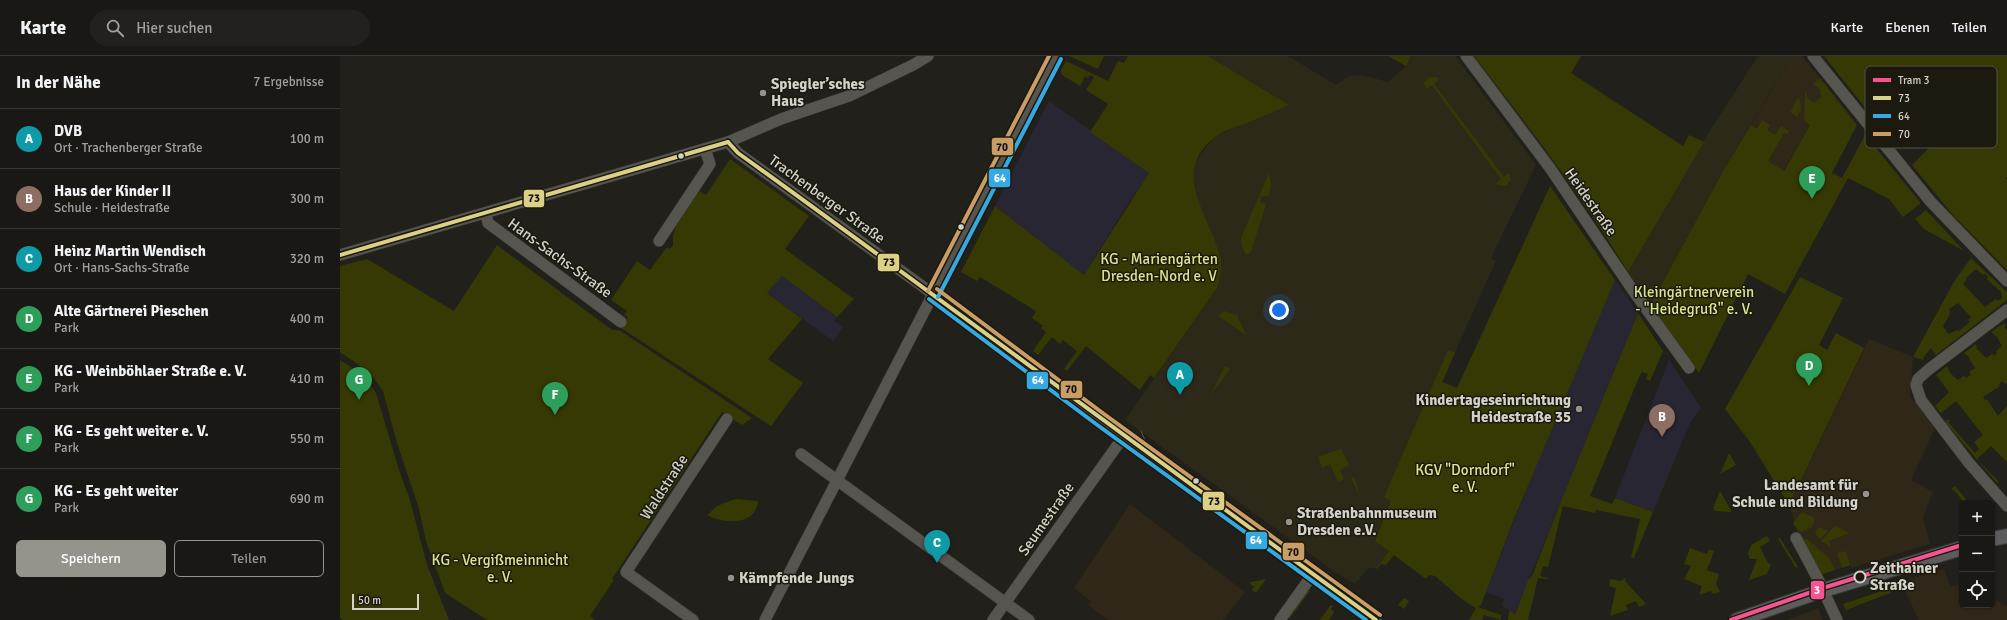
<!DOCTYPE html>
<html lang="de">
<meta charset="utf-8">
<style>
:root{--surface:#1a1814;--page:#23211d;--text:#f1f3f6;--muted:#9fa0a0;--line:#383734;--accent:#95938c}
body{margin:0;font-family:Signika,sans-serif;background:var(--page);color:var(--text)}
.controls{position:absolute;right:12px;bottom:12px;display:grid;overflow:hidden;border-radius:6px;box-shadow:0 1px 3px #0004}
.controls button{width:36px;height:36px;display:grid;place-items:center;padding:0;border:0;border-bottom:1px solid var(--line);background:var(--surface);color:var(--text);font:20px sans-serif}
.scale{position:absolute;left:12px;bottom:10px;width:67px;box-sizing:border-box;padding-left:4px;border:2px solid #d3d1ca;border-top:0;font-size:11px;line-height:14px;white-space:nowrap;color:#d3d1ca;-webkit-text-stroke:3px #1c190e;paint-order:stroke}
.you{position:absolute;left:939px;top:254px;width:14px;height:14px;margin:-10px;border:3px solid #fff;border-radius:50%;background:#1a73e8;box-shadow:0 0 0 6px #1a73e833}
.badge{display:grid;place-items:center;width:26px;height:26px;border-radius:50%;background:var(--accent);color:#fff;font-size:13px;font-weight:700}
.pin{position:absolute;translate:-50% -33px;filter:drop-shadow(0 1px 2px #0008)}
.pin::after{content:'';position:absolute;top:21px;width:14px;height:12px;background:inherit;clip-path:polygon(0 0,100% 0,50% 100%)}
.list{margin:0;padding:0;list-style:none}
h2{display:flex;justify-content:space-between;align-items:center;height:52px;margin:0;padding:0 16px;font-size:17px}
h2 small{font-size:13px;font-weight:400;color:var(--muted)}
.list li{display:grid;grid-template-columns:26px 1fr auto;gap:12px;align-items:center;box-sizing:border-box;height:60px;padding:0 16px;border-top:1px solid var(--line)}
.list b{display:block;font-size:15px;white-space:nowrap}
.list p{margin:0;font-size:13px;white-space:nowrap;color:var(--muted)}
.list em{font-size:13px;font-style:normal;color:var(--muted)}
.actions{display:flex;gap:8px;padding:12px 16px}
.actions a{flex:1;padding:9px 0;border:1px solid var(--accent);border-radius:6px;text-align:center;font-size:14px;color:var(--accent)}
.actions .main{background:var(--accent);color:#fff}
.icon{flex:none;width:22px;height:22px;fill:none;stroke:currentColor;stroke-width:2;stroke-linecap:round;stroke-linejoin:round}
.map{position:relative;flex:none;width:1667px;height:564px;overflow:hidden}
header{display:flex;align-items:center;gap:24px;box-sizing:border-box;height:56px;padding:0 20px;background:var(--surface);border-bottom:1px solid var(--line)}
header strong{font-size:19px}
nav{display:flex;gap:22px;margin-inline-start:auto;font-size:14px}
.search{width:280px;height:36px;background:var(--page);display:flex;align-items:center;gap:10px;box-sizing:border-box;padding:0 14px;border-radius:22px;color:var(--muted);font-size:15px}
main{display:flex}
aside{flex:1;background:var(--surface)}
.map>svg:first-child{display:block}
</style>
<header>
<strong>Karte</strong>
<div class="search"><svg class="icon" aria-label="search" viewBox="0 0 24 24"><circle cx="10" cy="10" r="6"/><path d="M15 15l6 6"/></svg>Hier suchen</div>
<nav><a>Karte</a><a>Ebenen</a><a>Teilen</a></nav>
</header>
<main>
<aside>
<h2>In der Nähe<small>7 Ergebnisse</small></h2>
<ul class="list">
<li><span class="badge" style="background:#0f9aa8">A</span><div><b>DVB</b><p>Ort · Trachenberger Straße</p></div><em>100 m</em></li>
<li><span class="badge" style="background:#8d6e63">B</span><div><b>Haus der Kinder II</b><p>Schule · Heidestraße</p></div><em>300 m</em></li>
<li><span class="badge" style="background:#0f9aa8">C</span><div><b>Heinz Martin Wendisch</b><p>Ort · Hans-Sachs-Straße</p></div><em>320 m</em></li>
<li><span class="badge" style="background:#2e9e5b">D</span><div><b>Alte Gärtnerei Pieschen</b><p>Park</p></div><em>400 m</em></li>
<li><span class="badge" style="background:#2e9e5b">E</span><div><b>KG - Weinböhlaer Straße e. V.</b><p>Park</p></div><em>410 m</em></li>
<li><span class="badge" style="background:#2e9e5b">F</span><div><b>KG - Es geht weiter e. V.</b><p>Park</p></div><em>550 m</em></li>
<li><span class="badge" style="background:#2e9e5b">G</span><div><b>KG - Es geht weiter</b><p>Park</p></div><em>690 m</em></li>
</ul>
<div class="actions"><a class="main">Speichern</a><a>Teilen</a></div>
</aside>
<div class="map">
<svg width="1667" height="564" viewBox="0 0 1667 564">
<rect width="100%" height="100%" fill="#22201a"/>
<g fill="#2f2718">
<polygon points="1452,0 1462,0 1490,35 1442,117 1399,89"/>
<polygon points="1529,283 1573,301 1570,341 1596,370 1571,424 1593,436 1583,461 1590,488 1511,512 1510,509 1483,518 1456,472 1449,449"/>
<polygon points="790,448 905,536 883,564 768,564 748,549 751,545 734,532"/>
<polygon points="1604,513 1611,531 1622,527 1622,549 1652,549 1652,542 1667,550 1667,564 1579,564 1562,529 1563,526"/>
<polygon points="1478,552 1483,564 1447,564"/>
</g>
<g fill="#2d2919">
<polygon points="868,0 948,0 996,29 1009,20 1022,19 1048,26 1066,10 1071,0 1115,0 1196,109 1151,202 1156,205 1127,269 1035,484 1049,495 1037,511 1028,512 1015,528 994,515 785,364 877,232 879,225 881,207 854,134 853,113 856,105 865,92 879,78 948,49"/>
<polygon points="1418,0 1452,0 1383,115 1310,250 1304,243 1304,237 1293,227 1288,216 1371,73"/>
</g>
<g fill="#292633">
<polygon points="709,45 810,117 787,149 744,219 655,150"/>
<polygon points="442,220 497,261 494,265 503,271 493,285 427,237"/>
<polygon points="1275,224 1298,257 1174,560 1169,554 1162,550 1164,543 1146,536 1202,394"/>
<polygon points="1329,304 1361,352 1350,367 1313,456 1275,442"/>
</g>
<g fill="#373904" fill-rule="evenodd">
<polygon points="729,0 764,0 758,13"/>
<path d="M788 0H868L949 49C933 56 917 63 901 69 894 72 885 74 878 79 826 116 872 160 881 205 882 213 880 224 877 232L814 322 810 319 800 334 746 290 727 315 724 313 737 295 723 284 720 288 712 281 698 299 693 295 706 276 701 272 703 270 692 262 696 255 640 221 637 225 621 216 655 150 744 219 809 117 750 76 768 48 746 34 754 21 750 19 748 22 745 20 740 30 722 19 721 14 726 5 768 25 778 5 784 7Z"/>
<polygon points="1048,0 1071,0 1066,10"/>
<path d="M1134 0H1241L1231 17 1343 90 1349 79 1364 86 1288 216C1242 140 1188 70 1134 0Z"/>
<polygon points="1484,0 1667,0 1667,121 1666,122 1667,124 1667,214 1613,159 1572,109 1613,68 1597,52 1558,93"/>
<polygon points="1090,21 1096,21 1099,23 1094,28 1164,121 1169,117 1171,124 1166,130 1158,129 1156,127 1161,123 1092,29 1086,33 1084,26"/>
<polygon points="1480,22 1517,69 1492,117 1502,122 1525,79 1581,147 1563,161 1549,143 1508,122 1445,238 1408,218 1359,317 1310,250 1383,115 1411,69 1417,73 1422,64 1430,69 1427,74 1435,79 1441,70 1449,75 1447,78 1444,77 1428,105 1444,115 1470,69 1464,65 1465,35 1467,38 1466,40 1474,47 1482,40 1479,36 1481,34 1473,28"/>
<polygon points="1459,40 1461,54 1457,61 1450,56"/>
<polygon points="390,103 469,160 445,193 514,243 497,261 442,220 427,237 462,263 428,303 463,327 431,370 281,272 288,261 284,259 287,255 271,244 297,205 310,214 327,191 329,193 333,190 333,180 337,167 359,135 366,139"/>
<polygon points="929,117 931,129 929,140 922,140 920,146 926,148 911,196 906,199 901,188 901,182"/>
<path d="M1210 130 1275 224 1174 463 1141 549 1138 551 1161 559V564L1144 559 1142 564H1129L1136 552C1126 548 1106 529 1095 520L1089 519 1086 523 1054 499 1046 509 1041 508 1037 513 1034 511H1037L1049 495 1035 485 1051 445 1044 441 1108 294 1115 297 1102 326 1117 332Z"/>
<polygon points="1586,154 1624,195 1584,173 1575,163"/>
<polygon points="157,189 272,274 279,274 412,362 402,369 382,356 272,523 274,524 250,560 255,564 147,564 105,537 86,485 79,453 57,387 43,335 29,316 0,296 0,210 27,203 114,255"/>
<path d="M1631 202 1667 236V244L1596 299 1591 292 1583 302 1584 304 1573 301 1615 224ZM1636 213 1643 219 1644 218 1648 221 1647 223 1661 236 1662 242 1658 245 1656 243 1645 251 1623 228 1627 223 1626 222ZM1618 247 1631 261 1628 264 1630 266 1619 275 1617 274 1608 278 1603 270 1610 258 1609 253Z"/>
<polygon points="1460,221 1503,242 1479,289 1487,294 1496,277 1524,292 1449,449 1410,386 1385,353"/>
<polygon points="884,255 897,259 906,279 878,260"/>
<polygon points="1298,257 1323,295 1310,325 1306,323 1308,318 1302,316 1299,321 1250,440 1272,448 1275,442 1313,456 1294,502 1291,502 1300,463 1256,454 1255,457 1223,450 1208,511 1203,510 1200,520 1208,522 1208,523 1198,522 1188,564 1168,564 1169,554 1175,559 1188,524 1192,520 1223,440"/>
<polygon points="1664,267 1666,270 1664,271 1667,274 1667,327 1665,328 1662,325 1659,328 1660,330 1643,341 1645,344 1647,343 1658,360 1667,350 1667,406 1651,390 1637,403 1659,426 1657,427 1606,367 1606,364 1611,364 1608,366 1635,397 1639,393 1634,386 1643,379 1616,345 1601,357 1595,350 1609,336 1596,319 1607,310 1610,317 1618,324 1624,320 1626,322 1631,319 1629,316 1635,312 1629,303 1630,302 1624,297 1636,288 1637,291 1636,292 1646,302 1652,298 1654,300 1657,297 1656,295 1662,290 1657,281 1651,276"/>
<path d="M0 304C15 313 27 322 36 337L59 414 70 444 87 509 109 564H3L0 562Z"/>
<polygon points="885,310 890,313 870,340"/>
<polygon points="1001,393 1009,409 1000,414 1004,423 998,426 990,408 982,412 978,401"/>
<polygon points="1389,397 1396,409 1380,418"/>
<polygon points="1014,421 1022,445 1011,422"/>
<polygon points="1615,430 1629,447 1624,447 1616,436 1611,433"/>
<polygon points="1380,435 1392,456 1375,455 1373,452"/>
<path d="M395 443 418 445C416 470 384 468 367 459L377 450Z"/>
<polygon points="1462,456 1475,462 1472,471 1461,476 1456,472 1453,467"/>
<polygon points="1495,470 1510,477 1489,485 1491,491 1481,485"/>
<polygon points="1479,471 1488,475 1480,483 1475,477"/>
<polygon points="1427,480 1430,485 1420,491 1428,507 1431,508 1427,518 1409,524 1417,503 1410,503 1408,498 1411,489"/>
<polygon points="1440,482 1458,511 1456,512 1438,483"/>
<polygon points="1465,483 1467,483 1489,502 1495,514 1483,518 1480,517 1463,485"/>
<polygon points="1350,492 1367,498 1369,493 1374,495 1367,514 1379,518 1376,528 1380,536 1373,538 1371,535 1359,539 1362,530 1344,523 1351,510 1344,508"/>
<polygon points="1506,495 1510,509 1502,512 1497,497"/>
<polygon points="1287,521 1285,525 1306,548 1299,551 1296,545 1286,549 1288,554 1270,560 1276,532 1269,530 1270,523 1281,525"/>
<polygon points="926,523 916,537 912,534 914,531 909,527 911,526"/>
<polygon points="1551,532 1553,534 1550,537 1506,554 1503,548"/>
<polygon points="967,533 970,535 950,562 947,560"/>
<polygon points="1064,542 1069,545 1064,553 1058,549"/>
<polygon points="991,549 993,550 991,553 994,556 989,564 980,564"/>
</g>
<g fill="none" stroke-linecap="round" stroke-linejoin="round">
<g stroke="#3b3a35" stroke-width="12">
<g id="minor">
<polyline points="1126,0 1210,112 1294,236 1349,312"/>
<polyline points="1473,0 1590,145 1667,225"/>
<polyline points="388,86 398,97 578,227 760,363 1036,564"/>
<polyline points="146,158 148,167 281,266"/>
<polyline points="319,185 370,108 365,93"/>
<polyline points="0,199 388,86 441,63 509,40 573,9 588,0"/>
<polyline points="1667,254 1588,314 1578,323 1576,329 1581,344 1629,407 1667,450"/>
<polyline points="461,398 689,564"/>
<polyline points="1456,482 1479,525 1497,564"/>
<polyline points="353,564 286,516 387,363"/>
<polyline points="425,564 716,0"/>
<polyline points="653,564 784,380"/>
<polyline points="940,564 973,518"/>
</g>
</g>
<g stroke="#3b3a35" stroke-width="16">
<g id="major">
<polyline points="1652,483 1667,480"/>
<polyline points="1397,564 1484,534 1622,492"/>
</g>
</g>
<use href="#minor" stroke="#565550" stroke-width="11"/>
<use href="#major" stroke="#5c5c5d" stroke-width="14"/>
<polyline stroke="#595753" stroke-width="1" points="801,375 807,389 817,401 1039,564"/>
<g stroke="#1c190e" stroke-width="7">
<g id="bus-1">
<path d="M388 86 398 97C612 251 823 409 1036 564"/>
<polyline points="0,199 388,86"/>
</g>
</g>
<g stroke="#1c190e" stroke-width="7">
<g id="bus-2">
<polyline points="598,241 721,3"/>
<polyline points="589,243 756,368 1026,564"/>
</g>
</g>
<g stroke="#1c190e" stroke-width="7">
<g id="bus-3">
<polyline points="597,233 764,358 1040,559"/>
<polyline points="588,235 709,0"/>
</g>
</g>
<use href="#bus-1" stroke="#dbd186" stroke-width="4"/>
<use href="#bus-2" stroke="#35a9e1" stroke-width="4"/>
<use href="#bus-3" stroke="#c99d66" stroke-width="4"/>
<g stroke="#1c190e" stroke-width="7">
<polyline id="tram-1" points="1391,564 1483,532 1622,489"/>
</g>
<use href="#tram-1" stroke="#f65393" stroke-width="4"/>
</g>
<g fill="#95938c" stroke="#1c190e" stroke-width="1.5">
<circle cx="423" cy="37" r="4"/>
<circle cx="1239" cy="353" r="4"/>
<circle cx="1526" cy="438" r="4"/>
<circle cx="949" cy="466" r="4"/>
<circle cx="391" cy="522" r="4"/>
</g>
<g fill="#d3d1ca" stroke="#1c190e" stroke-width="1.5">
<circle cx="341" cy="100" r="3.5"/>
<circle cx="621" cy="171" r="3.5"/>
<circle cx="856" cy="425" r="3.5"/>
</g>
<circle fill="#1c190e" stroke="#d3d1ca" stroke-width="2" cx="1520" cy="521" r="5.5"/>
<g text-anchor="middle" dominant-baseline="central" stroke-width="3" stroke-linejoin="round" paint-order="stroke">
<g font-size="15" font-weight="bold" fill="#d3d1ca" stroke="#1c190e" text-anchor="start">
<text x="431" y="28">Spiegler’sches<tspan x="431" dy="17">Haus</tspan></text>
<text x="1231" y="344" text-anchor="end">Kindertageseinrichtung<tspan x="1231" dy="17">Heidestraße 35</tspan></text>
<text x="1518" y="429" text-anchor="end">Landesamt für<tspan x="1518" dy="17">Schule und Bildung</tspan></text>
<text x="957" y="457">Straßenbahnmuseum<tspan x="957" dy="17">Dresden e.V.</tspan></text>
<text x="399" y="522">Kämpfende Jungs</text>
</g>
<g font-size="15" fill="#d3d1ca" stroke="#1c190e">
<text transform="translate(487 143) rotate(36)">Trachenberger Straße</text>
<text transform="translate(1251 146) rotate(55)">Heidestraße</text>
<text transform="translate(220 202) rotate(36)">Hans-Sachs-Straße</text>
<text transform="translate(324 431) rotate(-57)">Waldstraße</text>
<text transform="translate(706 463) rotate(-55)">Seumestraße</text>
</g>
<g font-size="15" fill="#dce48c" stroke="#1c190e">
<text x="819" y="203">KG - Mariengärten<tspan x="819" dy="17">Dresden-Nord e. V</tspan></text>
<text x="1354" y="236">Kleingärtnerverein<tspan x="1354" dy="17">- "Heidegruß" e. V.</tspan></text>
<text x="1125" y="414">KGV "Dorndorf"<tspan x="1125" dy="17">e. V.</tspan></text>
<text x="160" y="504">KG - Vergißmeinnicht<tspan x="160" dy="17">e. V.</tspan></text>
</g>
<g font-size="15" font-weight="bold" fill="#d3d1ca" stroke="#1c190e" text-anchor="start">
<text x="1530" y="512">Zeithainer<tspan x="1530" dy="17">Straße</tspan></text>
</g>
</g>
<rect x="1525" y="10" width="132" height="82" rx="6" fill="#1c190e" stroke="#535046" stroke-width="1"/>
<rect x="1533" y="22" width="18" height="4" fill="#f65393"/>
<rect x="1533" y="40" width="18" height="4" fill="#dbd186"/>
<rect x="1533" y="58" width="18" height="4" fill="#35a9e1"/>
<rect x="1533" y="76" width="18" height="4" fill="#c99d66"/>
<g font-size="11" fill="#d3d1ca">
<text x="1558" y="28">Tram 3</text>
<text x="1558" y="46">73</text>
<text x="1558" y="64">64</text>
<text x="1558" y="82">70</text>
</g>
<g stroke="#1c190e" stroke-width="1.5">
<rect x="651" y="81" width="23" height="19" rx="4" fill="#c99d66"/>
<rect x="648" y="112" width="23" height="20" rx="4" fill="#35a9e1"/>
<rect x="183" y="133" width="22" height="19" rx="4" fill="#dbd186"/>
<rect x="537" y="197" width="23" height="19" rx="4" fill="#dbd186"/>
<rect x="686" y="315" width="23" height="19" rx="4" fill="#35a9e1"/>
<rect x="720" y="324" width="23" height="19" rx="4" fill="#c99d66"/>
<rect x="862" y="435" width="23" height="20" rx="4" fill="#dbd186"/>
<rect x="905" y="475" width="23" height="19" rx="4" fill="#35a9e1"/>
<rect x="942" y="486" width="23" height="19" rx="4" fill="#c99d66"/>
<rect x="1470" y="524" width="15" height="20" rx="4" fill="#f65393"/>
</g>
<g font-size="11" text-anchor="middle" font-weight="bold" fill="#fff">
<text x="660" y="126">64</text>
<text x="698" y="328">64</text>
<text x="916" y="488">64</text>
<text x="1477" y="538">3</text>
</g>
<g font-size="11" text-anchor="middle" font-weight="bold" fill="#111">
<text x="662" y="95">70</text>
<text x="194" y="146">73</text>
<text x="549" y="210">73</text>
<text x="731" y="337">70</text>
<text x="874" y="449">73</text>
<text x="953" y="500">70</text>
</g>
</svg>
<div class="controls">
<button>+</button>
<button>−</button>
<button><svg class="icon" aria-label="locate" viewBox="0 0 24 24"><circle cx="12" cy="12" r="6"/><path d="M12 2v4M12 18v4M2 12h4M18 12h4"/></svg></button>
</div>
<div class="scale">50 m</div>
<div class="you"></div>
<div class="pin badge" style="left:840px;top:339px;background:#0f9aa8">A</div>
<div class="pin badge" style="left:1322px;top:381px;background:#8d6e63">B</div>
<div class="pin badge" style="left:597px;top:507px;background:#0f9aa8">C</div>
<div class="pin badge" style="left:1469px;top:330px;background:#2e9e5b">D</div>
<div class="pin badge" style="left:1472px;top:143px;background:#2e9e5b">E</div>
<div class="pin badge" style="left:215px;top:359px;background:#2e9e5b">F</div>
<div class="pin badge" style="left:19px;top:344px;background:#2e9e5b">G</div>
</div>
</main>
